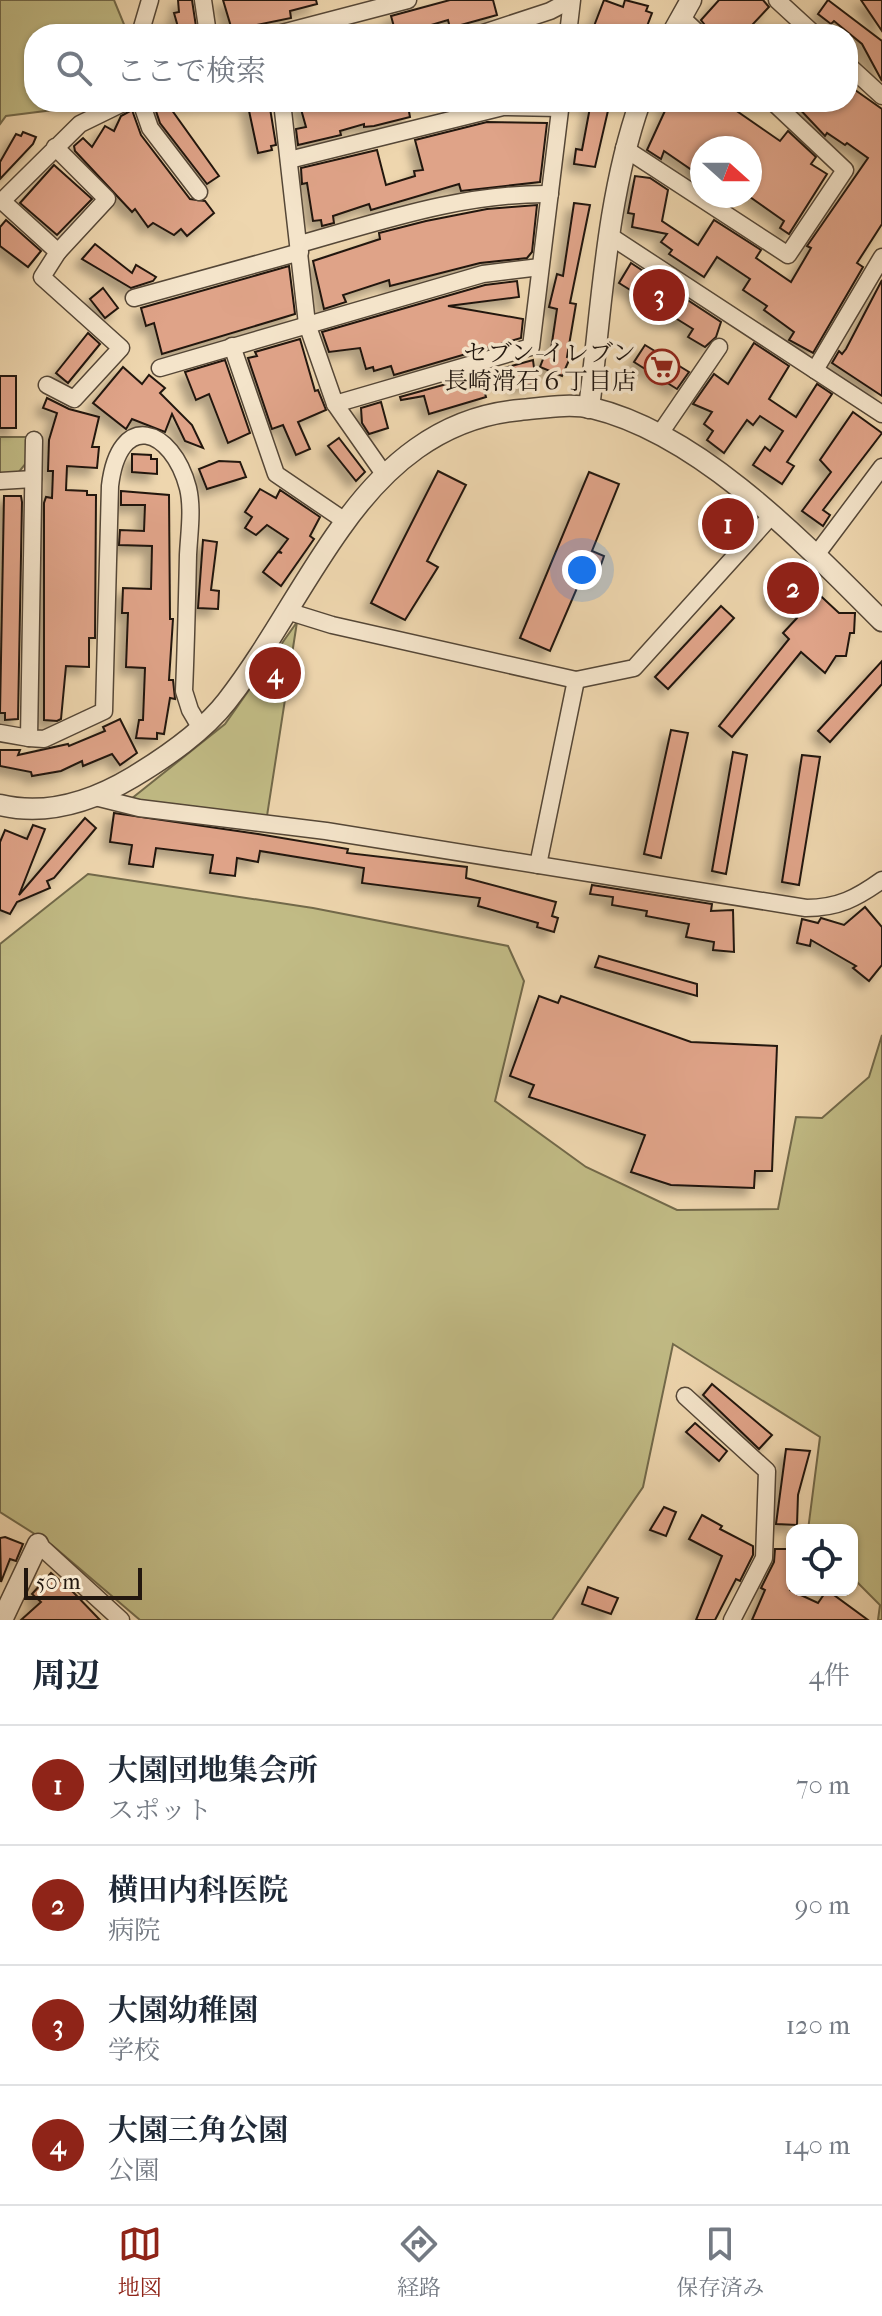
<!DOCTYPE html>
<html lang="ja">
<meta charset="utf-8">
<style>
:root{--surface:#fff;--page:#f2f2f3;--text:#1f2937;--muted:#747a83;--line:#e0e1e3;--accent:#8f2418}
body{margin:0;font-family:"IM FELL French Canon","Noto Serif JP",serif;background:var(--page);color:var(--text)}
.controls{position:absolute;right:24px;bottom:24px;display:grid;overflow:hidden;border-radius:16px;box-shadow:0 2px 6px #0004}
.controls button{width:72px;height:72px;display:grid;place-items:center;padding:0;border:0;border-bottom:2px solid var(--line);background:var(--surface);color:var(--text);font:40px sans-serif}
.compass{position:absolute;left:690px;top:136px;width:72px;height:72px;border-radius:50%;background:var(--surface);box-shadow:0 2px 6px #0004;rotate:111deg}
.scale{position:absolute;left:24px;bottom:20px;width:118px;box-sizing:border-box;padding-left:8px;border:4px solid #22170f;border-top:0;font-size:22px;line-height:28px;white-space:nowrap;color:#22170f;-webkit-text-stroke:6px #f4e4ca;paint-order:stroke}
.you{position:absolute;left:582px;top:570px;width:28px;height:28px;margin:-20px;border:6px solid #fff;border-radius:50%;background:#1a73e8;box-shadow:0 0 0 12px #1a73e833}
.badge{display:grid;place-items:center;width:52px;height:52px;border-radius:50%;background:var(--accent);color:#fff;font-size:26px;font-weight:700}
.pin{position:absolute;translate:-50% -50%;border:4px solid #fff;box-shadow:0 2px 8px #0006}
.list{margin:0;padding:0;list-style:none}
h2{display:flex;justify-content:space-between;align-items:center;height:104px;margin:0;padding:0 32px;font-size:34px}
h2 small{font-size:26px;font-weight:400;color:var(--muted)}
.list li{display:grid;grid-template-columns:52px 1fr auto;gap:24px;align-items:center;box-sizing:border-box;height:120px;padding:0 32px;border-top:2px solid var(--line)}
.list b{display:block;font-size:30px;white-space:nowrap}
.list p{margin:0;font-size:26px;white-space:nowrap;color:var(--muted)}
.list em{font-size:26px;font-style:normal;color:var(--muted)}
.icon{flex:none;width:44px;height:44px;fill:none;stroke:currentColor;stroke-width:2;stroke-linecap:round;stroke-linejoin:round}
.map{position:relative;flex:none;width:882px;height:1620px;overflow:hidden}
.search{position:absolute;background:var(--surface);box-shadow:0 2px 6px #0004;left:24px;right:24px;top:24px;height:88px;display:flex;align-items:center;gap:20px;box-sizing:border-box;padding:0 28px;border-radius:32px;color:var(--muted);font-size:30px}
.sheet{height:584px;background:var(--surface)}
nav{display:flex;justify-content:space-around;align-items:center;box-sizing:border-box;height:112px;border-top:2px solid var(--line);background:var(--surface);font-size:22px;color:var(--muted)}
nav a{display:grid;justify-items:center;gap:4px}
nav .on{color:var(--accent)}
.map>svg:first-child{display:block}
</style>
<div class="map">
<svg width="882" height="1620" viewBox="0 0 882 1620">
<defs>
<filter id="shadow"><feDropShadow dx="-7" dy="7" stdDeviation="4" flood-color="#0004"/></filter>
</defs>
<rect width="100%" height="100%" fill="#eed6ae"/>
<filter id="stains"><feTurbulence type="fractalNoise" baseFrequency=".0025" numOctaves="4"/><feColorMatrix values="0 0 0 0 .2 0 0 0 0 .09 0 0 0 0 .02 0 0 0 .5 -.17"/></filter>
<radialGradient id="worn" r=".72"><stop offset=".6" stop-color="#630" stop-opacity="0"/><stop offset="1" stop-color="#630" stop-opacity=".3"/></radialGradient>
<g fill="#c1bb85" stroke="#72694a" stroke-width="2">
<polygon points="0,0 114,0 128,34 34,34 34,102 82,102 77,107 6,116 0,124"/>
<polygon points="0,437 27,437 27,462 18,473 0,473"/>
<polygon points="297,622 267,816 131,799 225,724"/>
<polygon points="88,874 313,908 508,946 524,981 495,1101 586,1167 677,1210 778,1209 796,1117 822,1118 869,1077 882,1035 882,1620 878,1620 880,1605 852,1577 852,1530 808,1530 820,1437 673,1344 643,1487 552,1620 140,1620 52,1545 0,1512 0,944"/>
</g>
<g fill="#dfa388" stroke="#22170f" stroke-width="2" filter="url(#shadow)">
<polygon points="178,0 192,0 197,33 180,34 174,13 179,12"/>
<polygon points="223,0 316,0 317,4 290,11 291,18 232,30"/>
<polygon points="450,0 493,0 497,15 450,28 448,20 411,31 412,34 396,34 391,16"/>
<polygon points="604,0 623,7 625,0 648,6 646,11 652,13 644,34 591,34"/>
<polygon points="719,0 763,0 769,7 752,25 765,34 712,34 701,20"/>
<polygon points="828,0 882,41 882,81 862,44 834,21 831,24 818,14"/>
<polygon points="861,0 882,0 882,31"/>
<polygon points="848,85 882,109 882,224 857,263 863,267 813,353 789,340 794,332 764,310 767,306 743,290 750,279 717,257 704,277 669,254 672,250 661,242 667,234 632,227 634,214 628,213 635,176 650,178 668,190 662,221 698,245 714,220 761,250 756,258 791,282 811,248 807,246 868,158 847,143 845,145 827,133 825,136 793,102 848,102"/>
<polygon points="153,102 166,102 219,176 207,184 160,123"/>
<polygon points="255,102 269,102 276,145 271,146 272,150 258,153 248,106 256,105"/>
<polygon points="299,102 391,102 394,110 408,106 410,117 374,126 364,127 364,124 340,131 341,135 298,145 296,129 306,127"/>
<polygon points="591,102 610,102 595,167 574,164 576,149 582,150"/>
<polygon points="669,102 735,102 731,107 780,141 788,131 816,157 811,164 827,174 789,234 780,228 784,221 750,197 750,148 702,148 702,177 664,151 661,159 647,150"/>
<polygon points="132,110 141,135 190,199 205,201 214,213 187,236 181,229 174,235 153,223 148,227 135,209 132,212 75,151 74,146 83,138 92,147 105,126 114,131 121,116"/>
<polygon points="487,122 547,123 540,182 461,191 459,184 371,210 369,204 333,216 334,223 322,226 321,220 313,221 307,183 302,184 301,168 377,150 386,185 415,176 414,171 423,170 415,140"/>
<polygon points="23,132 36,137 33,144 0,179 0,162 16,134 21,136"/>
<polygon points="54,165 92,199 57,235 20,203"/>
<polygon points="574,203 590,205 570,303 576,304 567,357 570,358 562,376 540,367 545,354 550,356 557,309 549,307 557,274 563,276"/>
<polygon points="537,205 532,252 527,258 480,263 390,286 389,280 343,295 346,302 324,309 313,261 380,239 379,233 426,221 487,209"/>
<polygon points="6,220 41,251 28,267 0,246 0,227"/>
<polygon points="95,244 132,273 136,265 156,277 153,281 131,288 82,259"/>
<polygon points="631,263 721,322 716,337 705,347 688,337 693,329 619,283"/>
<polygon points="289,266 295,314 162,354 154,323 146,326 141,308"/>
<polygon points="882,280 882,396 832,363 839,351 842,354 846,349"/>
<polygon points="517,281 519,297 448,306 523,319 521,338 394,375 391,366 374,371 373,367 366,369 360,348 329,352 322,332 485,285"/>
<polygon points="103,288 118,308 105,318 90,299"/>
<polygon points="88,333 100,344 68,383 56,373"/>
<polygon points="300,339 315,391 318,390 326,410 298,422 310,449 296,455 283,425 272,429 248,358 257,356 255,352"/>
<polygon points="754,343 789,366 769,399 796,417 817,384 832,394 787,462 794,466 782,484 753,465 765,447 770,451 783,431 760,416 753,425 747,420 724,453 707,440 713,431 704,424 712,412 693,404 714,374 728,384"/>
<polygon points="645,345 689,372 677,389 634,362"/>
<polygon points="225,360 250,433 228,443 209,394 196,400 185,372"/>
<polygon points="533,360 536,384 515,387 514,378 482,383 486,397 429,414 424,396 401,400 400,397"/>
<polygon points="123,367 142,384 149,375 165,388 160,393 192,425 203,448 185,441 172,414 165,432 132,419 126,429 93,403"/>
<rect x="0" y="376" width="16" height="52"/>
<polygon points="47,398 69,409 99,417 92,447 99,447 97,468 67,466 66,490 87,491 87,495 96,495 95,638 89,638 89,667 66,666 61,719 57,721 44,720 44,503 46,497 52,498 53,471 48,471 49,440 57,413 43,408"/>
<polygon points="381,402 388,428 369,434 362,423 361,408"/>
<polygon points="853,412 882,433 823,510 830,515 823,526 802,511 831,472 820,460"/>
<polygon points="339,438 365,472 356,481 328,446"/>
<polygon points="132,454 151,455 151,459 157,459 157,474 132,472"/>
<polygon points="219,461 240,462 246,477 207,489 199,469"/>
<polygon points="438,471 466,485 427,561 438,567 405,620 371,603"/>
<polygon points="589,472 619,484 592,551 604,556 596,579 583,574 550,651 520,638"/>
<polygon points="260,489 276,498 280,490 320,517 310,536 314,539 281,586 263,572 278,552 282,553 279,551 288,539 267,525 256,535 245,528 252,517 245,512"/>
<polygon points="121,491 169,495 170,619 173,619 169,680 173,680 175,699 170,698 164,734 157,733 157,739 136,738 139,720 143,720 145,668 126,667 128,613 122,613 123,588 151,589 152,546 119,545 120,530 144,531 145,505 121,505"/>
<polygon points="4,496 21,496 22,502 18,719 5,720 5,713 0,713"/>
<polygon points="723,506 743,512 733,542 714,537"/>
<polygon points="203,540 217,542 211,590 219,591 218,609 198,608"/>
<polygon points="798,563 817,580 811,587 839,613 855,613 854,633 850,633 846,656 836,656 825,673 801,652 732,737 719,726 789,639 783,633 797,618 770,595"/>
<polygon points="721,606 734,618 668,689 655,677"/>
<polygon points="882,661 882,684 830,742 818,731"/>
<polygon points="120,719 137,753 120,765 112,754 83,766 82,761 61,771 32,776 31,772 0,766 0,750 20,750 18,755 68,744 69,746 105,731 103,727"/>
<polygon points="671,730 688,733 661,858 644,854"/>
<polygon points="733,752 747,755 726,874 712,871"/>
<polygon points="802,755 820,757 799,885 782,882"/>
<polygon points="114,813 258,834 348,849 347,853 467,867 466,878 556,902 552,916 558,918 554,932 537,927 538,923 478,906 480,898 362,883 364,868 260,851 258,862 237,858 235,876 210,873 213,855 156,848 153,867 129,864 132,845 110,842"/>
<polygon points="85,818 96,828 54,878 47,881 50,888 17,902 10,914 0,910 0,842 5,830 27,839 33,825 45,829 19,895"/>
<polygon points="592,885 712,904 711,911 733,910 734,952 713,950 714,942 686,937 689,924 646,916 647,911 612,905 613,897 590,894"/>
<polygon points="865,907 882,927 882,965 869,981 853,968 856,966 811,940 810,946 797,943 802,919 818,923 821,918 844,925"/>
<polygon points="599,956 697,984 697,996 595,967"/>
<polygon points="539,996 558,1003 561,996 691,1042 777,1046 772,1171 755,1171 754,1188 671,1185 631,1172 645,1135 529,1097 534,1085 510,1076"/>
<polygon points="712,1384 772,1435 759,1449 703,1395"/>
<polygon points="695,1423 727,1451 719,1461 686,1432"/>
<polygon points="786,1449 810,1451 798,1495 797,1525 776,1524"/>
<polygon points="664,1507 676,1512 666,1536 650,1530"/>
<polygon points="702,1515 722,1526 720,1529 753,1546 753,1555 740,1581 736,1579 715,1620 696,1620 722,1556 689,1539"/>
<polygon points="5,1537 23,1544 16,1561 10,1559 1,1582 0,1538"/>
<polygon points="775,1549 791,1549 790,1590 818,1603 827,1590 868,1620 752,1620 765,1590 761,1588 774,1562"/>
<polygon points="51,1573 74,1593 100,1620 21,1620 41,1602 32,1594"/>
<polygon points="588,1587 618,1598 611,1614 582,1604"/>
</g>
<g fill="none" stroke-linecap="round" stroke-linejoin="round">
<g stroke="#554737" stroke-width="19">
<g id="minor">
<polyline points="203,0 208,34"/>
<polyline points="777,0 814,34"/>
<polyline points="681,17 699,34"/>
<polyline points="140,34 150,0"/>
<polyline points="278,34 408,0"/>
<polyline points="480,34 550,11 571,0"/>
<polyline points="568,34 572,0"/>
<polyline points="848,65 882,96"/>
<polyline points="141,102 150,128 199,192"/>
<polyline points="282,102 307,324 335,404 384,474"/>
<polyline points="55,147 107,199 58,252"/>
<polyline points="624,148 788,255 845,170 773,102"/>
<polyline points="289,160 503,107 560,108"/>
<polyline points="610,236 882,414"/>
<path d="M300 244C382 221 463 193 550 194"/>
<polyline points="134,298 300,252"/>
<polyline points="232,346 276,474 345,521"/>
<polyline points="160,368 483,274 540,267"/>
<polyline points="815,370 882,257"/>
<polyline points="47,385 74,399 121,348 42,277 58,252 2,201 80,124 125,102"/>
<polyline points="335,404 531,347 561,102"/>
<polyline points="659,435 719,347"/>
<path d="M34 440 29 738 44 739 104 711 110 486C119 410 172 427 188 488 193 509 189 534 188 555 187 600 186 646 184 691L190 710 200 727"/>
<polyline points="0,481 33,479"/>
<polyline points="816,555 882,467"/>
<polyline points="287,611 332,625 576,680 634,668 773,514"/>
<polyline points="0,733 29,738"/>
<path d="M95 797 139 808 326 831 806 908C838 908 857 898 882 880"/>
<polyline points="538,865 576,680"/>
<polyline points="685,1396 767,1471 764,1558 732,1620"/>
<polyline points="38,1544 121,1620"/>
</g>
</g>
<g stroke="#554737" stroke-width="23">
<g id="tertiary">
<polyline points="672,34 691,0"/>
<path d="M589 408C602 306 606 199 640 102"/>
<path d="M0 805C46 816 93 801 133 777 166 757 203 732 227 701 269 647 300 585 340 529 384 466 440 417 520 410 543 408 569 403 592 408 701 434 805 544 882 621"/>
<polyline points="2,1620 38,1544"/>
</g>
</g>
<use href="#minor" stroke="#f4e4ca" stroke-width="16"/>
<use href="#tertiary" stroke="#f4e4ca" stroke-width="20"/>
</g>
<defs>
<g id="supermarket-ring" transform="scale(1.8)"><circle r="9.5" fill="#f4e4ca" stroke="#8f2418" stroke-width="1.5"/><path d="M-6-5.5h2.5l.6 2H6L4.5 2H-2.5L-4.4-4H-6ZM-1.5 3.2a1.3 1.3 0 1 0 .1 0ZM3 3.2a1.3 1.3 0 1 0 .1 0Z" fill="#8f2418"/></g>
</defs>
<g fill-rule="evenodd">
<use href="#supermarket-ring" x="662" y="367"/>
</g>
<g text-anchor="middle" dominant-baseline="central" stroke-width="7" stroke-linejoin="round" paint-order="stroke">
<g font-size="24" fill="#22170f" stroke="#f4e4ca" text-anchor="end">
<text x="636" y="353">セブン-イレブン<tspan x="636" dy="28">長崎滑石６丁目店</tspan></text>
</g>
</g>
<rect width="100%" height="100%" filter="url(#stains)"/>
<rect width="100%" height="100%" fill="url(#worn)"/>
</svg>
<div class="controls">
<button><svg class="icon" aria-label="locate" viewBox="0 0 24 24"><circle cx="12" cy="12" r="6"/><path d="M12 2v4M12 18v4M2 12h4M18 12h4"/></svg></button>
</div>
<svg class="compass" viewBox="-18 -18 36 36"><path d="M0-13l5 13h-10z" fill="#e53935"/><path d="M0 13l5-13h-10z" fill="#747a83"/></svg>
<div class="scale">50 m</div>
<div class="you"></div>
<div class="pin badge" style="left:728px;top:524px">1</div>
<div class="pin badge" style="left:793px;top:588px">2</div>
<div class="pin badge" style="left:659px;top:295px">3</div>
<div class="pin badge" style="left:275px;top:673px">4</div>
<div class="search"><svg class="icon" aria-label="search" viewBox="0 0 24 24"><circle cx="10" cy="10" r="6"/><path d="M15 15l6 6"/></svg>ここで検索</div>
</div>
<section class="sheet">
<h2>周辺<small>4件</small></h2>
<ul class="list">
<li><span class="badge">1</span><div><b>大園団地集会所</b><p>スポット</p></div><em>70 m</em></li>
<li><span class="badge">2</span><div><b>横田内科医院</b><p>病院</p></div><em>90 m</em></li>
<li><span class="badge">3</span><div><b>大園幼稚園</b><p>学校</p></div><em>120 m</em></li>
<li><span class="badge">4</span><div><b>大園三角公園</b><p>公園</p></div><em>140 m</em></li>
</ul>
</section>
<nav>
<a class="on"><svg class="icon" aria-label="map" viewBox="0 0 24 24"><path d="M3 6l6-2 6 2 6-2v14l-6 2-6-2-6 2zM9 4v14M15 6v14"/></svg>地図</a>
<a><svg class="icon" aria-label="directions" viewBox="0 0 24 24"><path d="M12 3l9 9-9 9-9-9zM9 14v-3h6M13 9l2 2-2 2"/></svg>経路</a>
<a><svg class="icon" aria-label="saved" viewBox="0 0 24 24"><path d="M7 4h10v16l-5-4-5 4z"/></svg>保存済み</a>
</nav>
